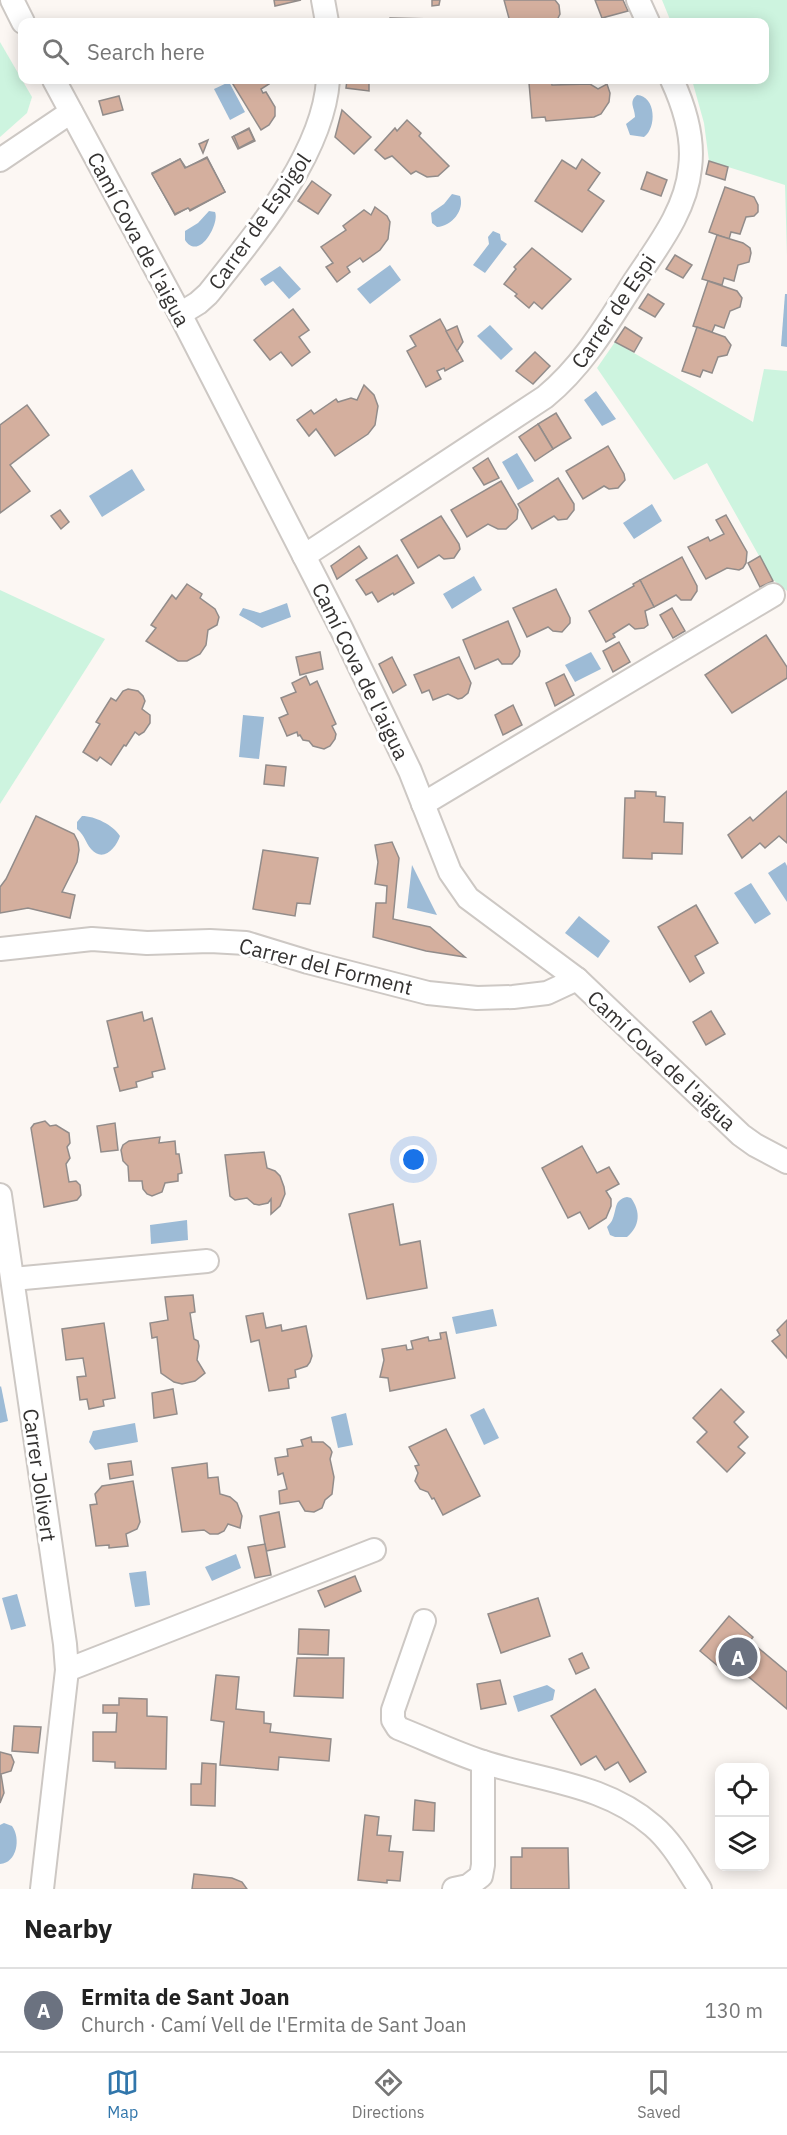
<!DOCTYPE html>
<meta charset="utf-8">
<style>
:root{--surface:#fff;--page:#f6f6f6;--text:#222;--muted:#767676;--line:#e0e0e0;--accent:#3176ab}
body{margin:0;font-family:"IBM Plex Sans",sans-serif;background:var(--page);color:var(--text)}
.controls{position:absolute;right:18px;bottom:18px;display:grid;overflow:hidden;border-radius:12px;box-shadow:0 3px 15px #0003}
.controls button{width:54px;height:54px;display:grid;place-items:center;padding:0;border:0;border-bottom:2px solid var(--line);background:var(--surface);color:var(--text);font:30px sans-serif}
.you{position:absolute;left:414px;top:1160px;width:21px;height:21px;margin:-15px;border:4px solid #fff;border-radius:50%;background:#1a73e8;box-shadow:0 0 0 9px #1a73e833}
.badge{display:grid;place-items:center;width:39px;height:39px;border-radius:50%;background:var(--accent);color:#fff;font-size:20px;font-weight:700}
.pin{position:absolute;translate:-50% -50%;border:3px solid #fff;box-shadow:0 2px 6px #0006}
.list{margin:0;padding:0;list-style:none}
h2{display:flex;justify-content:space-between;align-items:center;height:78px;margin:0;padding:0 24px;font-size:26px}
h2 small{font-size:20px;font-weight:400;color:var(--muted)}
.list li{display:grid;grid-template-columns:39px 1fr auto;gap:18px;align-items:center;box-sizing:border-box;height:84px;padding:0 24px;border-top:2px solid var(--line)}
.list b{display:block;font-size:22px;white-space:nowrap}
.list p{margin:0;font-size:20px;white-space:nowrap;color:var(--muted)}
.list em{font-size:20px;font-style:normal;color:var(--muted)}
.icon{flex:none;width:33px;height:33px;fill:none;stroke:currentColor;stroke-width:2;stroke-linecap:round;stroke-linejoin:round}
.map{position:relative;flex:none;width:787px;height:1889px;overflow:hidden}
.search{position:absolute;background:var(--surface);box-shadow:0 3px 15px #0003;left:18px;right:18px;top:18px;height:66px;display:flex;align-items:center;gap:15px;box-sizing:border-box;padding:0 21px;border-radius:12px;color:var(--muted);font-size:22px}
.sheet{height:162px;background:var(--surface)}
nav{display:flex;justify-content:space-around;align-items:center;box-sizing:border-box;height:84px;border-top:2px solid var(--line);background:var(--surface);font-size:16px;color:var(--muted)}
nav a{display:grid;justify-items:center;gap:3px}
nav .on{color:var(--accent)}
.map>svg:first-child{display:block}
</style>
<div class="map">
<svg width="787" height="1889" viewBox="0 0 787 1889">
<rect width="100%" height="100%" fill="#fcf7f3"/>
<g fill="#cdf4df">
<polygon points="662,0 787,0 787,256 785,185 709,161 704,123 692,80 764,80 764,22 671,22"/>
<polygon points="0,42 32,97 27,113 0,137"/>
<polygon points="615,342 753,422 764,369 787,371 787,591 772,579 707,463 674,480 597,368"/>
<polygon points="0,590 105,639 0,804"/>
</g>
<g fill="#9dbbd6">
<polygon points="229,82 245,112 230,120 214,89"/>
<path d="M637 95C656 96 657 128 644 137L630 135 626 124 635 117C635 108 628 102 637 95Z"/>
<path d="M452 194 460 196C465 210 452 226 437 227L432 223 431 213 444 204Z"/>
<path d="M209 211 215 212C220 223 199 262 185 240V231L198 223Z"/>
<polygon points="493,231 500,234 501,240 507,244 485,273 473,265 489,244 488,237"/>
<polygon points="390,265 401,280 370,304 357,289"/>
<polygon points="280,266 301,289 289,299 273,281 265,286 260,279"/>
<polygon points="785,294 787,294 787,347 781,346"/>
<polygon points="490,325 513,349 501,360 477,336"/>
<polygon points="596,391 616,419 602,426 584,400"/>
<polygon points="517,453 534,481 518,490 502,462"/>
<polygon points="132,469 145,490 102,517 89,496"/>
<polygon points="652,504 662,521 634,539 623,523"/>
<polygon points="474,576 482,590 452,609 443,594"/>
<polygon points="287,603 291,617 262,628 239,615 243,608 260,613"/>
<polygon points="591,652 601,669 575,682 565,665"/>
<polygon points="243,715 264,717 259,759 239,757"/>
<path d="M82 816C95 816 113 825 120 836 116 848 103 863 91 849 85 842 86 837 77 829V822Z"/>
<polygon points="785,862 787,866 787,902 768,873"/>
<polygon points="412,865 437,915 407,908"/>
<polygon points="751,883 771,914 755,924 734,893"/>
<polygon points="579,916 610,941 598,958 565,933"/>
<path d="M627 1197 631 1198C641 1212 640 1226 627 1237H615L610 1235 607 1227C609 1224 612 1222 613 1218 617 1208 614 1200 627 1197Z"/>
<polygon points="187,1220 188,1240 151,1244 150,1225"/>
<polygon points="493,1309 497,1326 456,1334 452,1317"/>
<polygon points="1,1386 8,1421 0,1423 0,1387"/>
<polygon points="484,1408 499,1438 484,1445 470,1415"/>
<polygon points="346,1413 353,1445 338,1448 331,1417"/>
<polygon points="135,1423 138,1442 95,1450 89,1442 93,1431"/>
<polygon points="236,1554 241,1568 212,1581 205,1567"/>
<polygon points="146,1571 150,1605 135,1607 129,1573"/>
<polygon points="17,1594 26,1626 11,1630 2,1598"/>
<polygon points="547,1685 555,1690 553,1700 518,1712 513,1696"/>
<path d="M4 1823 12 1826C21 1838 17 1863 0 1864V1825Z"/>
</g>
<g fill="#d4af9e" stroke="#928c8a" stroke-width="1.5">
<polygon points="274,0 301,0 275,6"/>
<polygon points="432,0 440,0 439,5 432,6"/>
<polygon points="504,0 555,0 559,5 560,14 557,20 553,22 510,22"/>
<polygon points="595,0 623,0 628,11 602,18"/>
<polygon points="390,18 435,19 435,22 390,22"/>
<polygon points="234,80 266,80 269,84 261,89 263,93 266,92 275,107 275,116 269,125 261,130 231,81"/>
<polygon points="347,80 369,80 369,91 346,88"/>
<polygon points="551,81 552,85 590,84 598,89 607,84 610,93 609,102 601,114 594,117 546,121 545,117 532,118 529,83"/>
<polygon points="119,96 123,110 103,115 99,101"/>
<polygon points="342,110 371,137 354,154 335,137"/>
<polygon points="407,120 421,133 419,136 449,166 438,176 427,177 416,171 411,174 392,156 385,159 375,150 395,128 397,131"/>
<polygon points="249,128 255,141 238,149 232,137"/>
<polygon points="249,129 254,140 239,148 234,136"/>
<polygon points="208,140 203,153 199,144"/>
<polygon points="207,157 225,192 190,211 189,207 175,215 152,173 180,159 186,168"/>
<polygon points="207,158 225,192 190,210 188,208 175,214 152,174 180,159 185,168"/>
<polygon points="582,159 600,173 588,190 604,201 582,232 535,201 562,160 576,169"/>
<polygon points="709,161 728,167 725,180 706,174"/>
<polygon points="647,172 667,180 661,196 641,189"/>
<polygon points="312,181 331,195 318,214 298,201"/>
<polygon points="725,187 754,197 758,205 758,212 754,216 746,217 740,234 731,232 729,239 709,232"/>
<polygon points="375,207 387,216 390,222 388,239 380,250 363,262 360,258 347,267 350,272 337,282 326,267 333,263 321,247 346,230 343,226 364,210 371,215"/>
<polygon points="717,235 743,243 750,248 751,253 749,262 738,265 734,281 724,278 722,285 702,279"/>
<polygon points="532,248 571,279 542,309 534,302 529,308 515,296 517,294 504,284 516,269 514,267"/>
<polygon points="675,255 692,265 683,278 666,269"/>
<polygon points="708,281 737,291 742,298 740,307 730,311 724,328 715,325 712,332 693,326"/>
<polygon points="648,294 664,304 655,317 639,308"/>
<polygon points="293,309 309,330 299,337 310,352 292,366 281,352 270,360 254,340"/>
<polygon points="440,319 463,361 445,371 444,368 437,371 441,379 426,387 407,351 416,346 410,336"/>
<polygon points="457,326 463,342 457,351 446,331"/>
<polygon points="625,327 642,338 634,352 615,342"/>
<polygon points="697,327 725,337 731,345 727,355 718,357 712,373 703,370 700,377 682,371"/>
<polygon points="535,352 550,366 533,384 516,371"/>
<polygon points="364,385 374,395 378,406 375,425 368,434 335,456 316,429 309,436 297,420 311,410 314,414 336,399 338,402 351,398 357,400"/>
<polygon points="27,405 49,435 10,465 30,491 0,513 0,425"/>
<polygon points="556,413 571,438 553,449 538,424"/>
<polygon points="538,424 553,449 535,461 519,437"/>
<polygon points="608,446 624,474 625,480 618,488 609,489 604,486 583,499 566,471"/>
<polygon points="488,458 499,478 484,485 473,468"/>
<polygon points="558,478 574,504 574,510 567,519 558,520 554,516 532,529 518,504"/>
<polygon points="501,481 518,510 517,519 506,529 498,529 488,524 467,537 451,510"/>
<polygon points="60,510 69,522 61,529 51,516"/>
<polygon points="726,515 747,552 746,563 743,568 739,570 727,568 706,579 688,547 708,537 710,541 724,534 716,520"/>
<polygon points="441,516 459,544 460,549 454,558 444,559 439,555 418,568 401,540"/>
<polygon points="359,546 367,558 337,579 331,566"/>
<polygon points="397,555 414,583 394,595 393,593 378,602 372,592 366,595 356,580"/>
<polygon points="760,556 773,581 760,587 748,563"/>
<polygon points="682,557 697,586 697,591 691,600 681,600 676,595 654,607 640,580"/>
<polygon points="640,580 654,607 645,611 648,625 644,628 635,629 629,624 613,634 615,637 606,642 589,611 634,586 633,584"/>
<polygon points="187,584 202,594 200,598 215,609 219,617 217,625 208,630 206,645 200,654 187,661 178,661 146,641 156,628 151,625 172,595 176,599"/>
<polygon points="556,589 570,618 570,623 562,632 553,631 548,627 527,637 513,608"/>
<polygon points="672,608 685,631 673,638 660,615"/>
<polygon points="508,621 520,651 519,656 512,664 502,664 498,659 475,669 463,640"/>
<polygon points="766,635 787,667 787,678 732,713 705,675"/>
<polygon points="619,642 630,662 613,672 603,651"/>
<polygon points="320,652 323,669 300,675 296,657"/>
<polygon points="392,657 406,685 393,693 379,664"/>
<polygon points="459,657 471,683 468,693 462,698 458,699 448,694 433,700 429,690 422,693 414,675"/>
<polygon points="564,674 574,695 555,706 546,683"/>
<polygon points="306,676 310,685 317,681 336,724 332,726 336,734 335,739 330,746 324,749 313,746 309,741 303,740 300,735 298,736 297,732 287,736 279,718 288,714 281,698 296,692 292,683"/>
<polygon points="128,689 138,691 143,696 145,701 142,709 150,715 150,723 144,732 139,735 135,732 126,746 124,745 111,765 100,757 97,761 83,752 100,724 96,722 111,698 116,701 123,691"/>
<polygon points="513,705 522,725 503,735 495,715"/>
<polygon points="266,765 286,767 284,786 264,784"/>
<polygon points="635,791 656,792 656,796 665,797 664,822 683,823 682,854 652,853 652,859 623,858 625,798 635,798"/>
<polygon points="787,791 787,843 779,836 765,848 760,843 742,858 728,835 750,817 753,821"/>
<polygon points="36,816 74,834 78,842 79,850 77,862 62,892 75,895 70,918 28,908 0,913 0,887 6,879"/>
<polygon points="392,842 399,858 393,919 430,927 465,957 426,951 373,937 376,903 386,903 387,886 375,884 378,862 375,845"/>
<polygon points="263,850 318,858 310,904 297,903 295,916 253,909"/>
<polygon points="696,905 718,943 695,956 704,973 690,982 658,927"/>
<polygon points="711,1011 725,1034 706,1045 693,1022"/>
<polygon points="142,1012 144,1021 152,1018 165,1069 152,1072 153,1077 136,1082 137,1087 120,1091 114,1068 118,1067 107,1021"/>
<polygon points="45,1121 50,1126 56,1125 69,1133 70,1143 67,1147 70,1158 66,1164 69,1182 76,1181 80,1185 81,1195 77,1200 44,1207 31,1128 34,1124"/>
<polygon points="115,1123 118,1150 101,1152 97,1126"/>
<polygon points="160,1137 159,1143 175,1141 176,1154 179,1154 182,1173 178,1174 178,1181 165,1183 162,1192 152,1196 147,1194 143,1189 142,1181 129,1181 128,1166 123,1161 121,1150 123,1145 129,1141"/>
<polygon points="582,1146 597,1173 609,1167 619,1184 606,1191 611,1199 611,1206 606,1218 589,1229 580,1212 568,1218 542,1168"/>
<polygon points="264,1152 267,1168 275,1171 280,1176 284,1187 285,1194 280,1206 271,1214 271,1199 268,1203 259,1205 254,1204 247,1198 235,1200 230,1196 225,1155"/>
<polygon points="393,1204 400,1245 420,1241 427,1288 367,1299 349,1214"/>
<polygon points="193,1295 195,1312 190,1313 194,1339 198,1341 199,1346 197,1360 205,1373 195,1381 182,1384 174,1382 161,1373 157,1337 152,1338 150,1323 168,1320 165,1297"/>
<polygon points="263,1313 266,1328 281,1325 282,1331 306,1326 312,1356 310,1362 307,1366 295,1370 296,1377 288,1379 289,1388 269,1391 259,1340 251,1342 246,1316"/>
<polygon points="787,1320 787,1358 772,1341 780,1335 777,1330"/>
<polygon points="104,1323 115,1398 103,1400 104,1406 89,1409 87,1399 80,1400 77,1377 86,1376 83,1358 66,1360 62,1329"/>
<polygon points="446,1332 455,1378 390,1391 388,1378 380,1377 384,1360 382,1349 406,1345 407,1350 413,1349 411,1341 428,1337 429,1341 441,1339 440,1333"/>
<polygon points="173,1389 177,1414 154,1418 152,1393"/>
<polygon points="721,1389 744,1412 734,1422 748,1437 738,1447 745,1453 727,1472 697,1442 707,1432 693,1418"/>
<polygon points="446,1429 480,1496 443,1515 434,1498 432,1499 428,1492 420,1489 415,1481 418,1473 415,1466 419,1465 409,1447"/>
<polygon points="311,1437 312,1442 323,1442 330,1448 332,1452 330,1459 334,1477 332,1494 325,1500 322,1508 314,1512 305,1511 299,1501 280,1504 279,1491 287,1489 283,1473 278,1475 275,1458 288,1456 287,1449 303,1446 301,1440"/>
<polygon points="131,1461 133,1475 110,1479 108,1464"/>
<polygon points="207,1463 208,1478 218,1477 220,1494 230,1497 237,1503 242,1516 240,1528 228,1524 224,1531 218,1534 210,1534 204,1530 182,1532 172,1468"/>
<polygon points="133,1481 140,1522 137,1529 126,1534 128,1546 109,1548 109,1545 96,1546 90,1505 97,1504 95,1494 102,1486"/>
<polygon points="279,1512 285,1547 266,1551 260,1516"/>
<polygon points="265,1544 271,1575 255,1578 248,1547"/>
<polygon points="355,1576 361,1591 325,1607 318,1591"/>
<polygon points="538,1598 550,1636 501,1653 488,1614"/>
<polygon points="729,1616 753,1637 750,1641 787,1672 787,1709 732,1663 725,1672 700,1651"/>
<polygon points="299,1629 329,1630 328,1655 298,1654"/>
<polygon points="582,1653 589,1668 576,1674 569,1659"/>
<polygon points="297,1658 344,1658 343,1698 294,1696"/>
<polygon points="216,1675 239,1677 236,1709 264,1712 264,1723 271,1724 270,1732 331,1739 329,1761 279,1757 278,1770 220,1765 224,1722 211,1720"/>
<polygon points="500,1680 506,1704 481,1709 477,1684"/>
<polygon points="595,1689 646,1772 630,1782 618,1762 605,1770 596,1756 581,1765 551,1716"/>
<polygon points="119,1698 147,1699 147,1716 167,1717 166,1769 115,1768 115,1762 93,1761 93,1732 116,1732 117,1713 103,1713 103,1705 119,1705"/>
<polygon points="14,1726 41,1727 38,1753 12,1751"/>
<polygon points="0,1752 11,1755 14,1762 11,1771 1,1774 4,1793 0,1803"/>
<polygon points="202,1763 216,1764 215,1806 191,1805 191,1784 201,1784"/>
<polygon points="415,1800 435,1803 434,1831 413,1830"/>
<polygon points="365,1815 379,1817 377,1835 391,1836 389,1851 403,1852 400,1881 387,1880 387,1883 358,1880"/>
<polygon points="522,1848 568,1848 569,1889 511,1889 511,1857 522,1857"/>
<polygon points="194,1874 232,1878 242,1882 247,1889 192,1889"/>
</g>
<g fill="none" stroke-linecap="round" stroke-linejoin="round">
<g stroke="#cdc8c4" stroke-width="26">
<g id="minor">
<polyline points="12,0 23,22"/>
<polyline points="323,0 327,22"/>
<polyline points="638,0 648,22"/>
<polyline points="54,80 180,314 341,628 410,771 450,872 468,898 577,979 741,1135 755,1145 787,1162"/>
<polyline points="0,160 71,112"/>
<path d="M180 314 198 303 208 294C254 236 323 155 328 80"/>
<path d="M304 556 545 397C583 366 608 323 634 282 657 247 686 211 690 168 694 139 684 106 672 80"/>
<polyline points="423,804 773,595"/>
<polyline points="0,949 92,939 147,943 210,941 246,943 308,962 428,993 477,998 513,997 547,993 577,979"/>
<polyline points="0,1195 65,1644 67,1670 42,1889"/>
<polyline points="13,1279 207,1261"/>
<path d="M424 1621 393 1710V1720L398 1728C426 1739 455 1753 483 1762 542 1781 605 1784 653 1826 673 1843 686 1868 700 1889"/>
<polyline points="67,1670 374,1550"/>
<polyline points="454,1889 468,1886 481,1876 483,1865 483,1762"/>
</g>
</g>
<use href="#minor" stroke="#fff" stroke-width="22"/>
</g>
<g text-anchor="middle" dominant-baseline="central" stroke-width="6" stroke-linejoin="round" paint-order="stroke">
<g font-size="21" fill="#343231" stroke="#fff">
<text transform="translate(259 221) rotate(-55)">Carrer de Espigol</text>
<text transform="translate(139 239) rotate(62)">Camí Cova de l'aigua</text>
<text transform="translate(613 311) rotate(-56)">Carrer de Espi</text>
<text transform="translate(361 671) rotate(64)">Camí Cova de l'aigua</text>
<text transform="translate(326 966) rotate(14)">Carrer del Forment</text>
<text transform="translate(662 1060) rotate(43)">Camí Cova de l'aigua</text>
<text transform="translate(40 1475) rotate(82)">Carrer Jolivert</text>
</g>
</g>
</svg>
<div class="controls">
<button><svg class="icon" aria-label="locate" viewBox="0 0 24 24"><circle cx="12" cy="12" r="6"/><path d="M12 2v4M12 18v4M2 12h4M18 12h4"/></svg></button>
<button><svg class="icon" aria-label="layers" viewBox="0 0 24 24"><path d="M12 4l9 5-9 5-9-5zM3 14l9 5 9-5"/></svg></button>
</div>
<div class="you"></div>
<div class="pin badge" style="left:738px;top:1657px;background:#6b7280">A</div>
<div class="search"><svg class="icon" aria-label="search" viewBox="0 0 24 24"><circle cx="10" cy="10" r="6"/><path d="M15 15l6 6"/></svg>Search here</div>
</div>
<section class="sheet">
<h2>Nearby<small></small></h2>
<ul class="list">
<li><span class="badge" style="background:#6b7280">A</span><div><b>Ermita de Sant Joan</b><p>Church · Camí Vell de l'Ermita de Sant Joan</p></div><em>130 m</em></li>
</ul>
</section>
<nav>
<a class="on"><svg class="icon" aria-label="map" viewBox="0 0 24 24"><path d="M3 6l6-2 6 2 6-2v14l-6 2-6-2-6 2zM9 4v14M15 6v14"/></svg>Map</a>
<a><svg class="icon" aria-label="directions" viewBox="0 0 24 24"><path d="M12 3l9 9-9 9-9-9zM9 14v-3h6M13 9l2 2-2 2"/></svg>Directions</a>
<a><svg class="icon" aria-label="saved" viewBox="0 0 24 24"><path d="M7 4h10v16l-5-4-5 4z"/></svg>Saved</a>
</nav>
